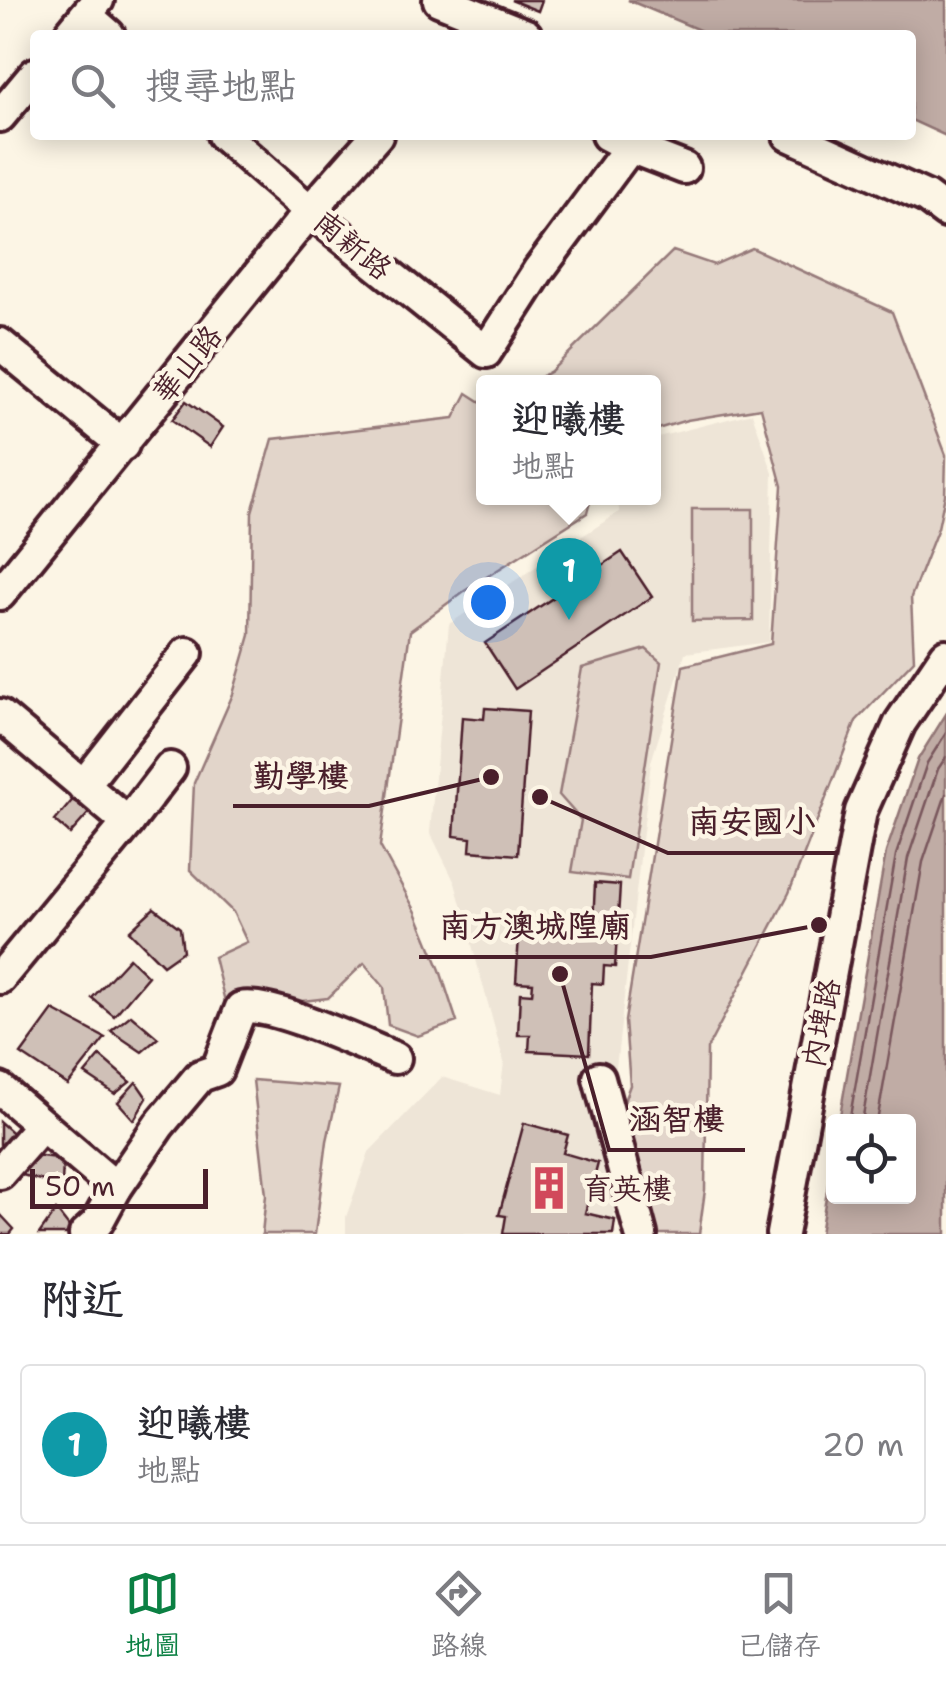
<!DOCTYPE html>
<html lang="zh-TW">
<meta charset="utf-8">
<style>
:root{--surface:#fff;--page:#f7f7f7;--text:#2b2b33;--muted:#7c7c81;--line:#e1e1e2;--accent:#0b8043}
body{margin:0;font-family:"Shantell Sans","LXGW WenKai TC",sans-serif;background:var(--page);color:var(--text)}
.controls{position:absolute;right:30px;bottom:30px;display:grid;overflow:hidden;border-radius:10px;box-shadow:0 5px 25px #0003}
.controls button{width:90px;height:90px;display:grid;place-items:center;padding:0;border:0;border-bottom:2px solid var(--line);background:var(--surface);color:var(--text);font:50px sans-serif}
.scale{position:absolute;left:30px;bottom:25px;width:178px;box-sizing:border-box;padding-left:10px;border:5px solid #4a1f2b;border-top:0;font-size:28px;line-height:35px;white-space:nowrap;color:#4a1f2b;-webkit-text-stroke:8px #fcf5e5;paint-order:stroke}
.you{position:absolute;left:488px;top:602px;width:35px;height:35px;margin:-25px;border:8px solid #fff;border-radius:50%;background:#1a73e8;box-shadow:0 0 0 15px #1a73e833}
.badge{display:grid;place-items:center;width:65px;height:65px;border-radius:50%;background:var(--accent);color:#fff;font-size:32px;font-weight:700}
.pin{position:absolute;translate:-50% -82px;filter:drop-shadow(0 2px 5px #0008)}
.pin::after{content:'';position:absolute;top:52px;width:35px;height:30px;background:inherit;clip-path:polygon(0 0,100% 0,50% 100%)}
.popup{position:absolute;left:476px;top:375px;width:185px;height:130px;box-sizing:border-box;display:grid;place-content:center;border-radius:10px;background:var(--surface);filter:drop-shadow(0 2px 8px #0005);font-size:32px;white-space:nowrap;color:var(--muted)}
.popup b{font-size:38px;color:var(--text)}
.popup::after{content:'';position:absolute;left:50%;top:100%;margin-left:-20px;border:20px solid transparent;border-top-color:var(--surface)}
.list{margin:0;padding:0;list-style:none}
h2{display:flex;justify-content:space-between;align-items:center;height:130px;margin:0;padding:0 40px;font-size:42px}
h2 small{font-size:32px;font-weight:400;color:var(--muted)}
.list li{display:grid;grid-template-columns:65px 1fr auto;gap:30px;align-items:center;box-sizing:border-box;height:160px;margin:0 20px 20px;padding:0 20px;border:2px solid var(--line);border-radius:10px}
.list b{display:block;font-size:38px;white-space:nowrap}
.list p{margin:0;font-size:32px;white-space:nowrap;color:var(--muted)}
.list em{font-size:32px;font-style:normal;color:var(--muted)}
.icon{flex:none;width:55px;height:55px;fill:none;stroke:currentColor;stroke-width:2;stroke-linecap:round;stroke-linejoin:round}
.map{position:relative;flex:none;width:946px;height:1234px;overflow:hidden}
.search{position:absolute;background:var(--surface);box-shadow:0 5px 25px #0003;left:30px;right:30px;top:30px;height:110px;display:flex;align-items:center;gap:25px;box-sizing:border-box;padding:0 35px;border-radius:10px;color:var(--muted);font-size:38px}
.sheet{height:310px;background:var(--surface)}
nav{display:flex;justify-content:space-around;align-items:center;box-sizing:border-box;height:140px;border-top:2px solid var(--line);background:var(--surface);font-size:28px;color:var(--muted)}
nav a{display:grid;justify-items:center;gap:5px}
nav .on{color:var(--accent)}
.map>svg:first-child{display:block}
</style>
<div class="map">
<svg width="946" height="1234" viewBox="0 0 946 1234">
<rect width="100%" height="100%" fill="#fcf5e5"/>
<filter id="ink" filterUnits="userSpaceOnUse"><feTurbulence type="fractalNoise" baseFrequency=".01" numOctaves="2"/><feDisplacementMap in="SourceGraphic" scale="20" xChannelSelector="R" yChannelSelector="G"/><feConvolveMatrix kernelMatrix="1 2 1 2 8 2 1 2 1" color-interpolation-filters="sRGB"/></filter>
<g filter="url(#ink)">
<polygon fill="#eee5d7" points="752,413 773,473 769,642 685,653 651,762 614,1085 609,1159 616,1234 346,1234 346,1217 369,1152 442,1077 500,1095 504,1062 455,883 430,832 449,624 619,512 618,498 654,498 654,438"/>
<g fill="#e2d5ca" stroke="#967a7a" stroke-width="2.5">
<polygon points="752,248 892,312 946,455 945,495 938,528 911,597 914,660 856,721 789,893 707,1049 705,1190 699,1234 647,1234 616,1123 630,1085 625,1021 683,666 771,644 782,486 761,408 687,420 654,430 654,382 532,382 551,371 673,251 714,265"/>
<polygon points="467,393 484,404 484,498 591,498 587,513 463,592 410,631 380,846 416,912 440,970 457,1022 418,1036 388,1025 384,987 364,963 328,998 227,1010 214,957 247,942 233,912 190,870 194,783 233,694 250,635 252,512 273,439 454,418"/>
<polygon points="692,509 753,509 753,620 692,621"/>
<polygon points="646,649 661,662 628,879 572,872 581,820 559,795 582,668"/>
<polygon points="253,1080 339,1087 327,1141 315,1234 262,1234 266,1195"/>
</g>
<g fill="#c0aca5" stroke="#917474" stroke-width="2.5">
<polygon points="628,0 946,0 946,136 911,120 911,35 711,35"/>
<polygon points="946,714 946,1234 820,1234 833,1154 834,1196 908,1196 908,1122 839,1121 886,852 918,759"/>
</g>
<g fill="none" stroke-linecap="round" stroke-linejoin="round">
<g stroke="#79575c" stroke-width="2.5">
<polyline points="849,1122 896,855 927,763 946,733"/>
<polyline points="862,1122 908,858 938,769 946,757"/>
<polyline points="877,1122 923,862 946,794"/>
</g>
</g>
<g fill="#cfc0b7" stroke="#4a1f2b" stroke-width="2.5">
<polygon points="511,0 542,0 538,11"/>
<polygon points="186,401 223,427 210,447 172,420"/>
<polygon points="622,552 652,597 515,689 485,643"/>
<polygon points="485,708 528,711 518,855 470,851 471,838 454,836 462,717 484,719"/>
<polygon points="80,791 96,805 70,834 55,821"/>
<polygon points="595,883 620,885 615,967 604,966 603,984 592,983 589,1054 529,1051 530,1035 518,1035 520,993 532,994 533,983 516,982 520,921 593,925"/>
<polygon points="154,908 180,928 183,951 163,965 129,931"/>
<polygon points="129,958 148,976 114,1016 92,998"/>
<polygon points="53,1010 105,1038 68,1085 21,1054"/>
<polygon points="131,1015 158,1038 142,1052 111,1031"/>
<polygon points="100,1056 130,1082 115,1094 85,1074"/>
<polygon points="136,1082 147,1098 134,1120 118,1102"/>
<polygon points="0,1122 18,1138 6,1148 0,1144"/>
<polygon points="524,1123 568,1135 563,1153 598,1163 585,1213 615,1220 613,1234 503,1234 506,1216 499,1215"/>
<polygon points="27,1154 63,1159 62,1186 15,1173"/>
<polygon points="56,1210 70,1228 66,1234 39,1234"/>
<polygon points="0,1214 14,1229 10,1234 0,1234"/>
</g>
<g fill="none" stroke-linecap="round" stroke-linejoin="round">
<g stroke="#4a1f2b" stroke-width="38">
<g id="minor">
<polyline points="439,0 526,35"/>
<polyline points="86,15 109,35"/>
<polyline points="69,35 98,0"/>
<polyline points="0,116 35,74"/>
<polyline points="223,135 310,211 486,352 538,271 630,147 607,135"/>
<polyline points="789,135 926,197 946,212"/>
<polyline points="630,147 684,168"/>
<polyline points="0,344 123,445"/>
<polyline points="0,594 310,211 377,135"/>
<polyline points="0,715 128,823"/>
<polyline points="83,786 187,653"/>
<polyline points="0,978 128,823 170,768"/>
<polyline points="599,1078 641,1234"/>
<polyline points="0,1089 116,1188"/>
<polyline points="0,1173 42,1125"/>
<path d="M85 1234 97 1223 116 1188 159 1125 200 1076 217 1070 241 1008C270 1001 363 1045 395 1058"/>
<polyline points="782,1234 861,811 900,723 946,655"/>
</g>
</g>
<use href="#minor" stroke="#fcf5e5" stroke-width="30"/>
</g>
</g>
<defs>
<g id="building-bare" transform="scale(3.45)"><path d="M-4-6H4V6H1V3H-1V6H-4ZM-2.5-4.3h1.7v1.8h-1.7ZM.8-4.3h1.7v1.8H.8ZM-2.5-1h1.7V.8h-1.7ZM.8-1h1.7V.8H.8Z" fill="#d1495b" stroke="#fcf5e5" stroke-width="2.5" paint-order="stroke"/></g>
</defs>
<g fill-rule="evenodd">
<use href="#building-bare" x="549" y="1188"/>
</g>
<g text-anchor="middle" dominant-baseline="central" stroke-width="9" stroke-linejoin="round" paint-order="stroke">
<g font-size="30" fill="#4a1f2b" stroke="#fcf5e5">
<text transform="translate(353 245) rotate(39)">南新路</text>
<text transform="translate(187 364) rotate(-51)">華山路</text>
<text transform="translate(821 1023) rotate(-79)">內埤路</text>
</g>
<g font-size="30" fill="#4a1f2b" stroke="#fcf5e5" text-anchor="start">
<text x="582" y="1188">育英樓</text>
</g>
</g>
<path fill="none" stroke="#4a1f2b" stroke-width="4" d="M491 777L369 806H233M540 797L668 853H836M819 925L651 957H419M560 974L609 1150H745"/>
<g fill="#4a1f2b" stroke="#fcf5e5" stroke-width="4">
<circle cx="491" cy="777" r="10"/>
<circle cx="540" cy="797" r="10"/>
<circle cx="819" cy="925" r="10"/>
<circle cx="560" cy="974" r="10"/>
</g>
<g font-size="32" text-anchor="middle" font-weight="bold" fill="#4a1f2b" stroke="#fcf5e5" stroke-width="9" stroke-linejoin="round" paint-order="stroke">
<text x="301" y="787">勤學樓</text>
<text x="752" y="833">南安國小</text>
<text x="535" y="937">南方澳城隍廟</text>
<text x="677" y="1130">涵智樓</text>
</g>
</svg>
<div class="controls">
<button><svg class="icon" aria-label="locate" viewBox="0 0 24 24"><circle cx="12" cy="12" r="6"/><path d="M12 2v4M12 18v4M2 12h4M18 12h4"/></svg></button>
</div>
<div class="scale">50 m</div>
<div class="you"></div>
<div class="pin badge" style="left:569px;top:620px;background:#0f9aa8">1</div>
<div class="popup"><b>迎曦樓</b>地點</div>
<div class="search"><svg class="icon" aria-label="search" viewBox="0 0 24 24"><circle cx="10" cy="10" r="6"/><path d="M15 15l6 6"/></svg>搜尋地點</div>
</div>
<section class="sheet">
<h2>附近<small></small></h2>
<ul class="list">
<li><span class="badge" style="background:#0f9aa8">1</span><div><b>迎曦樓</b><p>地點</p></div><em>20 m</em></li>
</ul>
</section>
<nav>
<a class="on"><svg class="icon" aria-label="map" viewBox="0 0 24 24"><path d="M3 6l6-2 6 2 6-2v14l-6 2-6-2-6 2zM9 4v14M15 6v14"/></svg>地圖</a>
<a><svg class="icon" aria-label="directions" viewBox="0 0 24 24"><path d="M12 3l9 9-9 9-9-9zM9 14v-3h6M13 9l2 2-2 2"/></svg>路線</a>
<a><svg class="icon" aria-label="saved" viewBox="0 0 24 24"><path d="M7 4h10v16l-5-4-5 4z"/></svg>已儲存</a>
</nav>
